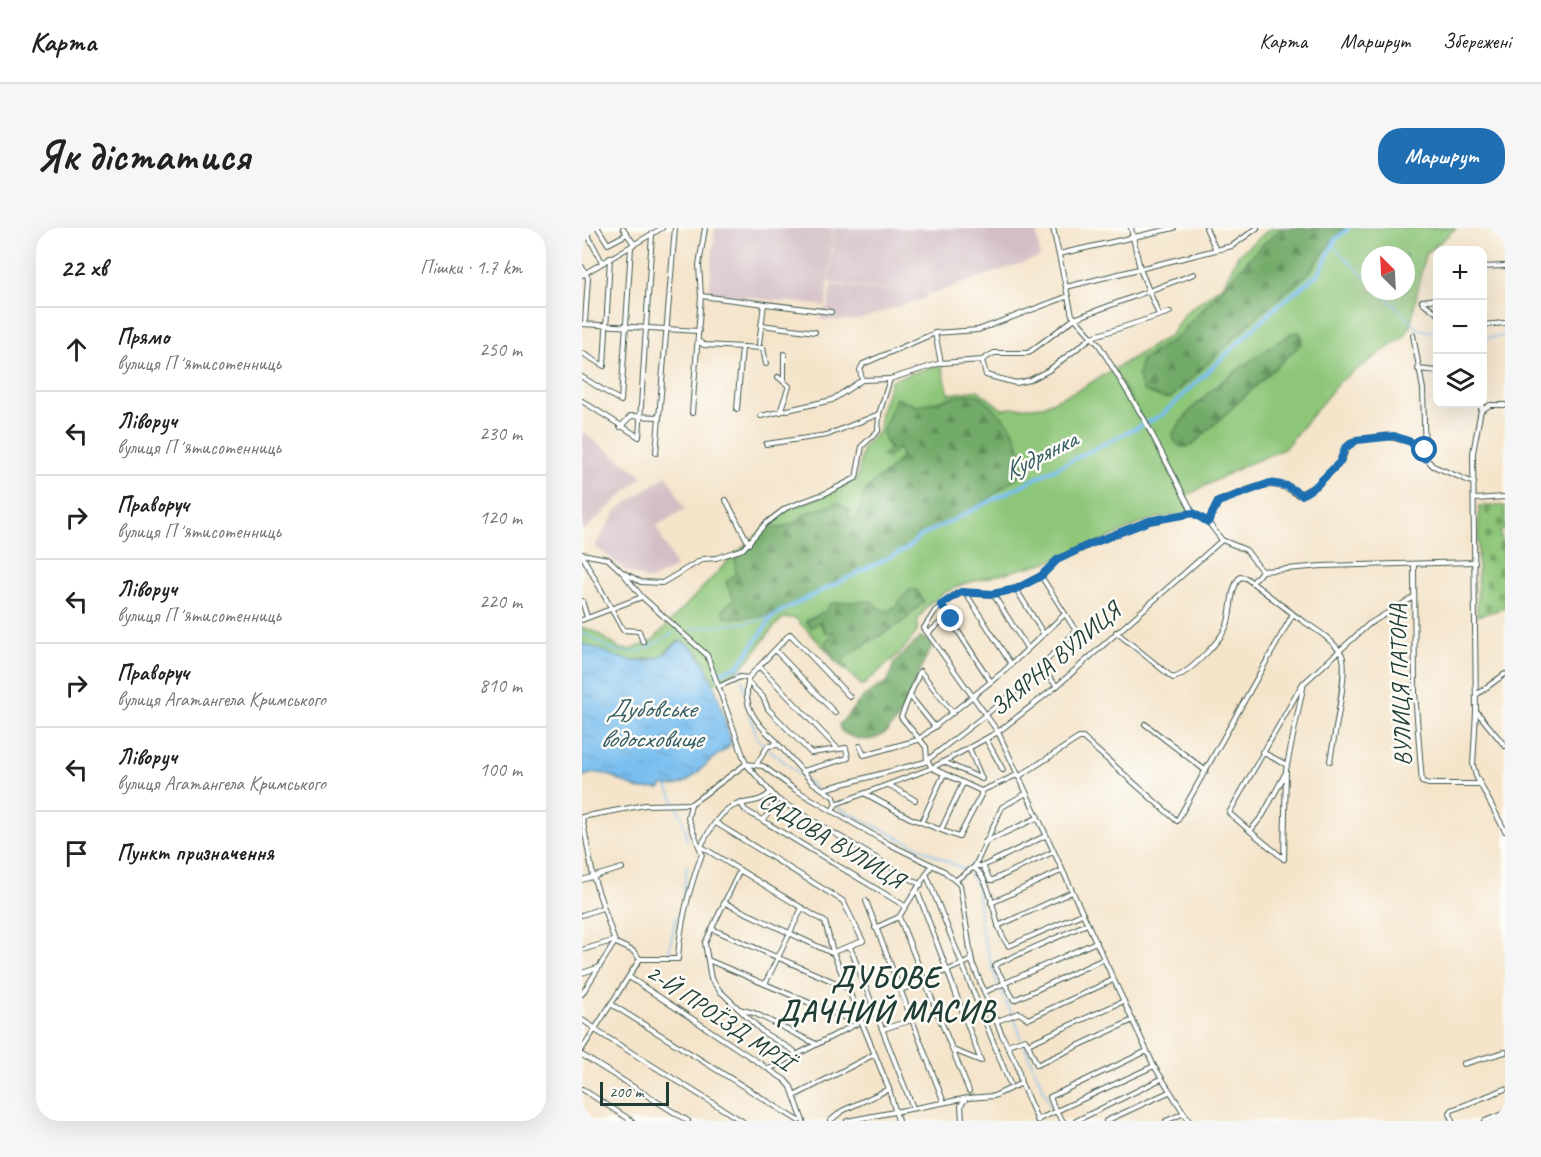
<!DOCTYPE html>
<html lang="uk">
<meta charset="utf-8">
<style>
:root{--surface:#fff;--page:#f6f6f6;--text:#222;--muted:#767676;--line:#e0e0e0;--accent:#1f6fb2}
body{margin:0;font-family:Caveat,sans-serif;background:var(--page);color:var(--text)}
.controls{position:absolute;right:18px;top:18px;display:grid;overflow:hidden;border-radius:12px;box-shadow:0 6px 24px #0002}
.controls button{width:54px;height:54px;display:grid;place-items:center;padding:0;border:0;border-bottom:2px solid var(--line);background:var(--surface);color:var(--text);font:30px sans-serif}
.compass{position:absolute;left:779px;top:18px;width:54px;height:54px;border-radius:50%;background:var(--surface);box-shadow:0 6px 24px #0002;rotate:336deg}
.scale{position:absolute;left:18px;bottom:15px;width:69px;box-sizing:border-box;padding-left:6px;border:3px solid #1f3d34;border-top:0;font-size:16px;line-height:21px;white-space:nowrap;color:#1f3d34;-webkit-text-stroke:4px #fdfcf7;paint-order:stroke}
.stop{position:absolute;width:18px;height:18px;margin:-14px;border:4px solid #1f6fb2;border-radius:50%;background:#fff}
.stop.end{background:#1f6fb2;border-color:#fff;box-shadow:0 2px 6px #0008}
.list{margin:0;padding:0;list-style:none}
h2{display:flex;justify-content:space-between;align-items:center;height:78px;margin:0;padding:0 24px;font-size:26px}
h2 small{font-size:20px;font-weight:400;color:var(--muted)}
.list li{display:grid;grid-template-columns:39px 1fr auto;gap:18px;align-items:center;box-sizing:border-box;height:84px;padding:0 24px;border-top:2px solid var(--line)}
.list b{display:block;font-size:22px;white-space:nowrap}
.list p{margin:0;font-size:20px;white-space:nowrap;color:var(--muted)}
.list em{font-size:20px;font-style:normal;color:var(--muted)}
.icon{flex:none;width:33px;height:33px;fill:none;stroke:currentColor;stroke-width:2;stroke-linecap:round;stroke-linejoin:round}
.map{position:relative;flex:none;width:923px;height:893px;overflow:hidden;border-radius:24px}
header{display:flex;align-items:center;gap:36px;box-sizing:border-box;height:84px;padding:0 30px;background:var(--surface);border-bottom:2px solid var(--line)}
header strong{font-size:28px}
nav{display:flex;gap:33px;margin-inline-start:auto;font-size:21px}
.intro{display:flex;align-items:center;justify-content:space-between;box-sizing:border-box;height:144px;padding:0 36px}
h1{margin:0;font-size:42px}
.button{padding:15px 27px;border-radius:24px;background:var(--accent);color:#fff;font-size:21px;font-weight:700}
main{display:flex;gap:36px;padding:0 36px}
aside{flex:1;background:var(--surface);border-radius:24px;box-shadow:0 6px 24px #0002}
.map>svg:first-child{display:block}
</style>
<header>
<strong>Карта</strong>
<nav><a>Карта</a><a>Маршрут</a><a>Збережені</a></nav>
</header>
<div class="intro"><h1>Як дістатися</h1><a class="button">Маршрут</a></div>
<main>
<aside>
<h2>22 хв<small>Пішки · 1.7 km</small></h2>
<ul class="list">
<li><svg class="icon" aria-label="ahead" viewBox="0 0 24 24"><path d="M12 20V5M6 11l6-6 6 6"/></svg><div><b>Прямо</b><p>вулиця Пʼятисотенниць</p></div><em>250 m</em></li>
<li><svg class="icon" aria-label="left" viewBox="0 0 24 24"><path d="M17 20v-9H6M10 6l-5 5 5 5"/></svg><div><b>Ліворуч</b><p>вулиця Пʼятисотенниць</p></div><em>230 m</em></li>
<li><svg class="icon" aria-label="right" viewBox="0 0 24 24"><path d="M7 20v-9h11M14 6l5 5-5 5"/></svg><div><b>Праворуч</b><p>вулиця Пʼятисотенниць</p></div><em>120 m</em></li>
<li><svg class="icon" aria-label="left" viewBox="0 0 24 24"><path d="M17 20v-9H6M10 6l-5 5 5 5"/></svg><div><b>Ліворуч</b><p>вулиця Пʼятисотенниць</p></div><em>220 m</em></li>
<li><svg class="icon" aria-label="right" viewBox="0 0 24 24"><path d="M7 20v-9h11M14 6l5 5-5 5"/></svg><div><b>Праворуч</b><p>вулиця Агатангела Кримського</p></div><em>810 m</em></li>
<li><svg class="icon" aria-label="left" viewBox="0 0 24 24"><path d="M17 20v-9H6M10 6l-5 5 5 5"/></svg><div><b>Ліворуч</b><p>вулиця Агатангела Кримського</p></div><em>100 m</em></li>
<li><svg class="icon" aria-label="arrive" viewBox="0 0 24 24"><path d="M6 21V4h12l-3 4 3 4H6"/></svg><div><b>Пункт призначення</b></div></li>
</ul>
</aside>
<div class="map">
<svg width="923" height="893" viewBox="0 0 923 893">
<defs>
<pattern id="forest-firs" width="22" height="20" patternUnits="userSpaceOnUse" patternTransform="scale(1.5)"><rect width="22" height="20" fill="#72ab69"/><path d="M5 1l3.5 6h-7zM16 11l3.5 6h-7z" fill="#5d8c57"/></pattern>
<pattern id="cemetery-stones" width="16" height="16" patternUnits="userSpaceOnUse" patternTransform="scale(1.5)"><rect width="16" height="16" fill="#8ec679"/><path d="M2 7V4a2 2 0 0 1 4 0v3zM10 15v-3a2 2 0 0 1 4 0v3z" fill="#73a264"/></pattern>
<pattern id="water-ripples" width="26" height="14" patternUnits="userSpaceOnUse" patternTransform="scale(1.5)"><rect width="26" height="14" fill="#78beef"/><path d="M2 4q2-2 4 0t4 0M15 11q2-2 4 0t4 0" fill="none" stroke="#629cc2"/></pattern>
</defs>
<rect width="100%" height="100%" fill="#fdfcf7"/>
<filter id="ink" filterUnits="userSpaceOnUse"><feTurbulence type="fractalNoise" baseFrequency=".0167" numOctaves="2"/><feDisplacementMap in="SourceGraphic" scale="12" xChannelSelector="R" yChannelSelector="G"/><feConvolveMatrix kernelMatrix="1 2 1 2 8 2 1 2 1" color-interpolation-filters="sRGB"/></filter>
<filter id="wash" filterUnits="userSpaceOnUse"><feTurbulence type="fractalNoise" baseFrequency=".008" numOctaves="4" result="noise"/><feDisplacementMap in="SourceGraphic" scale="24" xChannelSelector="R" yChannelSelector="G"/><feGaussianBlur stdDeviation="1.35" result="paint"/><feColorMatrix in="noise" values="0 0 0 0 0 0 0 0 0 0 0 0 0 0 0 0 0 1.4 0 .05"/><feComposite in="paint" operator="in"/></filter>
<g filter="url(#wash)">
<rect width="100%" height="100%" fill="#f4e4ca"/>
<g fill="#d2bec4">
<polygon points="133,0 251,0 244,78 127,65"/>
<polygon points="252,0 454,0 458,29 349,66 342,65 346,69 275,92 239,92 238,83 246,79 249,57 335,65 247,55"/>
<polygon points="0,204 61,248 0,304"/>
<polygon points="85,247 103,281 74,298 94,339 68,352 63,351 44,342 13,318 35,282"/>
</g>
<g fill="#8ec679" stroke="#568256" stroke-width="1.5" fill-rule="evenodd">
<path d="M689 0H874L843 27 828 99 823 108 757 154 702 221 659 239 604 268 532 141 589 107 603 85 642 56 656 27ZM788 27H824V63H788Z"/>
<path d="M359 136 367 166 396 162 420 181 461 178 502 159 530 142 561 192 609 284 567 292 484 329 381 356 362 365 347 376 336 391 335 404 320 423 280 458 213 390H201C170 419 174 439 130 456L118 426 102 414H95L77 429 50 433 31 429 0 416V399L14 404 38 421 48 422 70 413 149 330 204 281 245 266 275 251 281 219 297 203 298 187 309 152Z"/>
</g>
<g fill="url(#forest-firs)" stroke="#48744e" stroke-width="1.5">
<polygon points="700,0 763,0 750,13 728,44 679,85 589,170 580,170 561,162 556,148 559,132 594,110 679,18"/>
<path d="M717 104 720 108 719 116 609 218 600 219 593 214 591 206C612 168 673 129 710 105Z"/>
<path d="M384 166 397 167C425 191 440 205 442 244L387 285 338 308 325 320 189 388 144 390 141 382 152 371 144 354 154 346 153 332 186 298 199 300 214 294 225 285 256 275 267 282 268 293 275 290C279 281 279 269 284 262 294 249 313 242 319 228L316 220 305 230 300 228 308 221 302 212 301 202 314 170 335 178Z"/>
<polygon points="327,362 335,362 342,374 319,395 264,428 260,434 265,439 263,442 252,432 243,415 252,404 243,404 237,394 229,400 224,393 244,383 247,377 251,375 290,373 296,380 306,383 313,379"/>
<path d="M339 409 350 415 349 420C328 455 315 539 259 503L257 497 282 468 306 453 312 435Z"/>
</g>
<polygon fill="url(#cemetery-stones)" stroke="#568256" stroke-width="1.5" points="897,278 923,278 923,301 918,304 923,323 923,380 895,388"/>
<path fill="url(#water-ripples)" stroke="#4c7e92" stroke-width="1.5" d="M98 413C127 419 141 488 149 514 146 523 136 525 129 532 115 544 103 562 81 557L78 561C72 559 64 562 58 561 36 555 24 537 0 549V416C27 422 49 443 79 428 86 424 91 417 98 413Z"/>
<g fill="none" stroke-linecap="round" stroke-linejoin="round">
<g stroke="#78beef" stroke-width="1.5">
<polyline points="751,18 788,54"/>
<polyline points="798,63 836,101 855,105"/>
<polyline points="902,110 923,108"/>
<polyline points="108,401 170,394 191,388"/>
<path d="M0 405C11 408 19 417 29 421 53 431 72 417 91 405"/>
<polyline points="157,437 161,446"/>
<polyline points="160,451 163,464"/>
<polyline points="168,486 175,510 183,518"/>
<polyline points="187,521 252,576"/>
<polyline points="85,558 93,575"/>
<polyline points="95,578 103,599 105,613"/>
<polyline points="256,580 383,642"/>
<polyline points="388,646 395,656 400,705 416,757"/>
<polyline points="101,669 105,637"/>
<polyline points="87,725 94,688"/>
<polyline points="417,760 430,786"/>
<polyline points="432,789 439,810"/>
<polyline points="440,813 471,883"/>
</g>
<polyline stroke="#78beef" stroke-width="4" points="136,446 157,437 191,388 203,381 326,320 337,309 580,187 693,80 737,45 754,11 767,0"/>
</g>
</g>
<g filter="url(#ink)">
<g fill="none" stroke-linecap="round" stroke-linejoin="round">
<g stroke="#3f564a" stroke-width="6">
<g id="minor">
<polyline points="2,0 20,34"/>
<polyline points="16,0 26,16 45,6"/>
<polyline points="41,0 52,16"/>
<polyline points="471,0 490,87 517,117 562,191 611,285 626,294 640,312 664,322 680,343 740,338 893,334"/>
<polyline points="549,0 558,41 577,87"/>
<polyline points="624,0 634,22"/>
<polyline points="477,26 592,0"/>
<polyline points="0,39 6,50 3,94"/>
<polyline points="900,39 923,38"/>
<polyline points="0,47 80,0"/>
<polyline points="484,59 650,18 675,0"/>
<polyline points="119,68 249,84"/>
<polyline points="840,73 855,71"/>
<polyline points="840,74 855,85"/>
<polyline points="0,96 117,103"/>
<polyline points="179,97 233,104"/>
<polyline points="900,97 923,95"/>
<polyline points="353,105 359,135"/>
<polyline points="831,107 841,161 843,228"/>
<polyline points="116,113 122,117 181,120 184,136"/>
<polyline points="177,116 182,76"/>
<polyline points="900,118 900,155"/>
<polyline points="0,125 22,138 28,30"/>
<polyline points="202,126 202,154"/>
<polyline points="400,132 404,147 434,155 448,152 467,142 510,109 588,84"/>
<polyline points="836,141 855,143"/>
<polyline points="0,149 39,173 49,19"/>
<polyline points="196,149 207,158 198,184"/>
<polyline points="280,152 278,142 281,136 353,105 396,102 484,69"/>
<polyline points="0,173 57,209 70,6"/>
<polyline points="900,176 891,225 894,484 891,537 894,548 923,603"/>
<polyline points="155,181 160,119"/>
<polyline points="900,182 908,177 923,177"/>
<polyline points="110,185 119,68 117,37 123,0"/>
<polyline points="179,188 250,172 280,152 308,151"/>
<polyline points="38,199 49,188 77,189"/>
<polyline points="184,216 245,207 297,186"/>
<polyline points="74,225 93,0"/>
<polyline points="893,271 923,269"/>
<polyline points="144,272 167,316"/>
<path d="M626 294 636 274C665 263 688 246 716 267L734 258 758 234 768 215 775 212 804 208 829 214 851 238 892 255"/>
<polyline points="0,326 26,331 40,344 60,369 125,427 164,536 195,571 339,657"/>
<polyline points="0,327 41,402 57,403 61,414"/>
<polyline points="832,338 833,465 840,554 847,556 898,556"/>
<polyline points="40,344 59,354 80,355 121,331 134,330 161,321 183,296 204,280 244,265 274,250 280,218 296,203 297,186 308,151 359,135 400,132 412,125 446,125 492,91 612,46"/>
<polyline points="670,355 680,343"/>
<polyline points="434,361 461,405"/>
<polyline points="383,364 429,436"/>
<polyline points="411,366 445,420"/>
<polyline points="0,373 5,389"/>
<polyline points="359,377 409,454"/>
<polyline points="0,392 60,369"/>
<path d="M534 404 591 450C607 446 642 410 646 394 650 380 648 361 658 349L664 350 710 385"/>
<polyline points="346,405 364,390 369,391"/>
<polyline points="193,422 253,485"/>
<polyline points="178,439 256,521"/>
<polyline points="458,440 475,458"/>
<polyline points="166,450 166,454 181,469 186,481 229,525 264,520 266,530 221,543"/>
<polyline points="166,450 208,406 268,469"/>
<path d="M166 455C160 480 177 498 194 513L193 516"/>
<polyline points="136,459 158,449 166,450"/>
<polyline points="894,467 923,446"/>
<polyline points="328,468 353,499"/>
<polyline points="895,484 923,518"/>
<polyline points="371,485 338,443 319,489 344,519 345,532 350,540 399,563"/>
<polyline points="563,496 624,543"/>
<polyline points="404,511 421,542"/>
<polyline points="278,518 282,527 336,512 421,444 483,386"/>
<polyline points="680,524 705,537"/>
<polyline points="362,534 400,551 387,520"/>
<polyline points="174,537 186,518 197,517 230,554 252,569 254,576"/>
<path d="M436 549 497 510H501L595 593 711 386C727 398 750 409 760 427 767 441 751 513 748 533"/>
<polyline points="307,557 333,572"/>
<polyline points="242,561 343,534 434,463 494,403 459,348"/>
<polyline points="399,563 435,547"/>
<polyline points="284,566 328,590 377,609 399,567 399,563"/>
<polyline points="159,575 163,582 323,678"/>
<polyline points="250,583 254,576 350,540 416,504 475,458 640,312"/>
<polyline points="181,593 195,571"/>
<polyline points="340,593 362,546"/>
<polyline points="134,595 261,673 281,713 251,724"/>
<polyline points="359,602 381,555"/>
<polyline points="668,603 647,585 721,455"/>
<polyline points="403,614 455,590"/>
<path d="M119 618C127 603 139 580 157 576 169 573 180 574 189 564"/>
<polyline points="120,619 243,694 251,724 307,861 316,893"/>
<polyline points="702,631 704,542 722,455 787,396 832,369"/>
<polyline points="702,631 668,603 681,587 703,546"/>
<polyline points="393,638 420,579 443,566"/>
<polyline points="393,638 401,638 463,608"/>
<polyline points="401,638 408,652 411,652 471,624"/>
<path d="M392 640C413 655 409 697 427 718L500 686"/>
<polyline points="158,642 123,715 129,751 138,763 182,805 212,823 213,826"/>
<polyline points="345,648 428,856"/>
<polyline points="0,652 40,640"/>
<polyline points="374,652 392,639"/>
<polyline points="335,662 399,833 371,822"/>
<polyline points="284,673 361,872"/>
<polyline points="143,675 252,726"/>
<polyline points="409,675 479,643"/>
<polyline points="0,687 20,680"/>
<polyline points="317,689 387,863"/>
<polyline points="505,696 415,736 413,738 432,772 522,731"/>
<polyline points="416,698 490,664"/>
<polyline points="293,700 317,689 350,637"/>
<polyline points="130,701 266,760"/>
<polyline points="33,714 11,648 0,589 63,577 109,576"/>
<polyline points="268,719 331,880"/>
<polyline points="0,722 30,713 51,723 58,731"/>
<path d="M58 731H96C98 696 108 658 120 626L106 590 109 576 164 536 181 538 212 561 307 616 362 643 378 657 390 734 420 807 436 839 439 855 456 893"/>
<polyline points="126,732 275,795"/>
<polyline points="0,745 15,740"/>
<polyline points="47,749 203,852 209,859 221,893"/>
<polyline points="183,756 220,680"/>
<polyline points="319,762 390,732"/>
<polyline points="403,764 514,714"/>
<polyline points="0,766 33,714"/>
<polyline points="29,776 217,893"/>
<polyline points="157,781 172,785 234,816"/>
<polyline points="0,792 14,801"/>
<polyline points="415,793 437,785 446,791 531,752"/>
<polyline points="301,801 330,792"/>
<polyline points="13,802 160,893"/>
<polyline points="446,816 455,837 551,792"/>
<polyline points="425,817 443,811 446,816 542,773"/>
<polyline points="0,821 58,731"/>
<polyline points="0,827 106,893"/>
<polyline points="881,836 923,824"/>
<polyline points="187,841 276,795"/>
<polyline points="0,861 50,893"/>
<polyline points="212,868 291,827"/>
<polyline points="455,892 572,838"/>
<polyline points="248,893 260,883 307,861"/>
<polyline points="265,893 386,870 412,868 438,856"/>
<polyline points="380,893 379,877 383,872"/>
<polyline points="481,893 473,882 468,869 565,823"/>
<polyline points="494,893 579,851"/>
<polyline points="524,893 587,864"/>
<polyline points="584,893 602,885"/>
<polyline points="607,893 572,838 416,504 342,400 353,383 375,365 411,366 434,361 459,348 475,332 506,317 567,293 611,285"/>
<polyline points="870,893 868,885 870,882 923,861"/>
<polyline points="903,893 923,885"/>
</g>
</g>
<use href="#minor" stroke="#fff" stroke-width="4"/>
</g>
</g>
<g fill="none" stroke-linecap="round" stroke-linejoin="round" filter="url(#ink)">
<polyline stroke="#1f6fb2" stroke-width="8" points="369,391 359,377 379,364 411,366 434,361 459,348 475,332 506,317 567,293 611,285 626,294 636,274 688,255 705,258 720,267 734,258 758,234 763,220 775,212 812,208 829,214 843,230 843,222"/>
</g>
<g text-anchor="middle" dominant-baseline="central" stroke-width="5" stroke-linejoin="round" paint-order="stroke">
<g font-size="24" fill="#1f3d34" stroke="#fdfcf7">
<text transform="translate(473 431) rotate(-40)">ЗАЯРНА ВУЛИЦЯ</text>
<text transform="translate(818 457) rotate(-92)">ВУЛИЦЯ ПАТОНА</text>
<text transform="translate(250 612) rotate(31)">САДОВА ВУЛИЦЯ</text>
<text transform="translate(138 789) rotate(34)">2-Й ПРОЇЗД МРІЇ</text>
</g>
<g font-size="26" font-style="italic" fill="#355d63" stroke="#fdfcf7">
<text transform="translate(458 227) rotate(-27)">Кудрянка</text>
<text x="69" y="480">Дубовське<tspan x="69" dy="30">водосховище</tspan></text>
</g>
<g font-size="30" font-weight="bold" letter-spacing="1.5" fill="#1f3d34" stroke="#fdfcf7">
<text x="304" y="749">ДУБОВЕ<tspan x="304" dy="34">ДАЧНИЙ МАСИВ</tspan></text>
</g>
</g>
</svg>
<div class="controls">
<button>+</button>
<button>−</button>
<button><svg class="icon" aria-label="layers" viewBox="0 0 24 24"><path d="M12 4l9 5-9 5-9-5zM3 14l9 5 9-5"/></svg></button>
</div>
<svg class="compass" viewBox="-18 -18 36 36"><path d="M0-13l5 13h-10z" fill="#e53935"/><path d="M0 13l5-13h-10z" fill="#767676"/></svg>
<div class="scale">200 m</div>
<div class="stop" style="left:843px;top:222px"></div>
<div class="stop end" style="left:369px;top:391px"></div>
</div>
</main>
